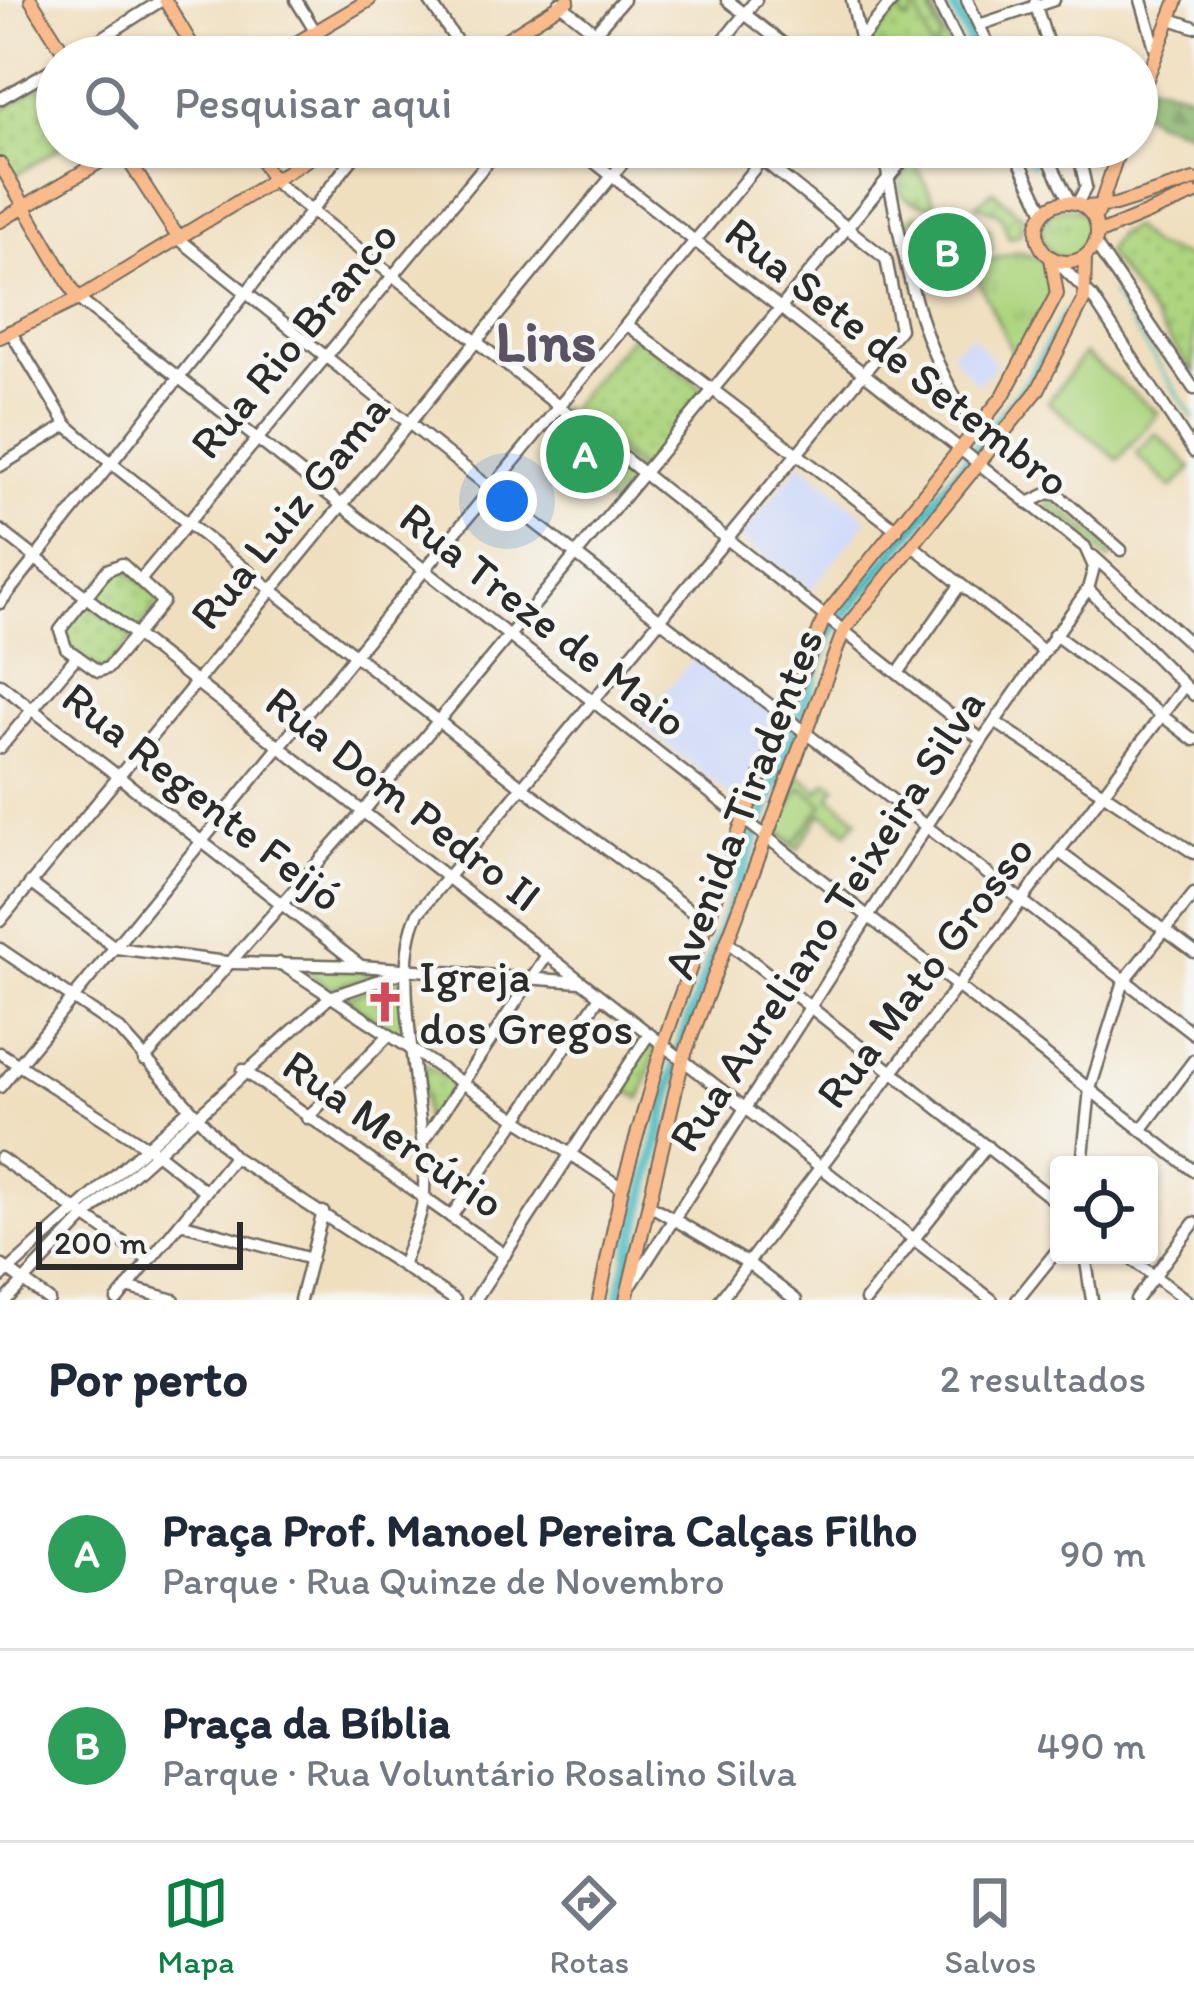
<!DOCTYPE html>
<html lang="pt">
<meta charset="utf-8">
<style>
:root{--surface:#fff;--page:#f6f6f7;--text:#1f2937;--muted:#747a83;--line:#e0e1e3;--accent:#0b8043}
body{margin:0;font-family:Itim,sans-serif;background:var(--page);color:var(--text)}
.controls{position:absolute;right:36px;bottom:36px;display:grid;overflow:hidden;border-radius:12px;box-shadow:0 3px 9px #0004}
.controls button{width:108px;height:108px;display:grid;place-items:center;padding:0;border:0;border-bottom:3px solid var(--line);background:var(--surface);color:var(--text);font:60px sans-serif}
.scale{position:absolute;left:36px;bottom:30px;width:207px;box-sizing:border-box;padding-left:12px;border:6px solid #2b2b2b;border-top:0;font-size:33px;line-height:42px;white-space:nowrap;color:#2b2b2b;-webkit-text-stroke:9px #f6f6f2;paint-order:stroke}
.you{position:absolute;left:507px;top:501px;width:42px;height:42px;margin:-30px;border:9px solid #fff;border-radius:50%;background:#1a73e8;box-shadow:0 0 0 18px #1a73e833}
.badge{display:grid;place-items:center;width:78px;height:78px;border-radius:50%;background:var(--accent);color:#fff;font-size:39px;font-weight:700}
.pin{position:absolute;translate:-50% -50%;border:6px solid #fff;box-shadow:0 3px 12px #0006}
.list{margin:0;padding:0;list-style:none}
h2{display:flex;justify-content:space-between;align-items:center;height:156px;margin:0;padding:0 48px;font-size:51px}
h2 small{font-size:39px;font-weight:400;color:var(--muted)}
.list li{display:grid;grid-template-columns:78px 1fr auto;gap:36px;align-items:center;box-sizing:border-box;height:192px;padding:0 48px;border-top:3px solid var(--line)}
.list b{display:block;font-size:45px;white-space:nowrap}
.list p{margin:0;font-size:39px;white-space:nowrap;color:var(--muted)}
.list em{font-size:39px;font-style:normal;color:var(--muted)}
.icon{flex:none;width:66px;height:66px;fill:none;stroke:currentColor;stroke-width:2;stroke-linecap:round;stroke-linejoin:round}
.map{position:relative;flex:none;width:1194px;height:1300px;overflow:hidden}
.search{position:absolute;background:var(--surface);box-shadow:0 3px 9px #0004;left:36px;right:36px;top:36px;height:132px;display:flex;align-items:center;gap:30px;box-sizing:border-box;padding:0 42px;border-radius:66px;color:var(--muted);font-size:45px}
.sheet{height:540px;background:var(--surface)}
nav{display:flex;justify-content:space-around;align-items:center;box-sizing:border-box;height:168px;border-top:3px solid var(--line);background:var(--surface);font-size:33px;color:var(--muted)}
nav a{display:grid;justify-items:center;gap:6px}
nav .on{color:var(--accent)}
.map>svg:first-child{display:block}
</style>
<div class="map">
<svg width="1194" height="1300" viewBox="0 0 1194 1300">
<defs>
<pattern id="grass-tufts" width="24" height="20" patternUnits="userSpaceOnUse" patternTransform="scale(3)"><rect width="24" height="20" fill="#add57f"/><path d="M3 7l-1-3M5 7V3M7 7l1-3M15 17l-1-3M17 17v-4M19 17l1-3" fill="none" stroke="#95b76e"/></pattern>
<pattern id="forest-firs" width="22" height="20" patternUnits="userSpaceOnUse" patternTransform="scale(3)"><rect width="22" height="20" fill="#8ab66e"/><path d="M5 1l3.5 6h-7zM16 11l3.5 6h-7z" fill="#71945b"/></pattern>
<pattern id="park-dots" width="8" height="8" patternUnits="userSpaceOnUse" patternTransform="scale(3)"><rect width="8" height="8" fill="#add57f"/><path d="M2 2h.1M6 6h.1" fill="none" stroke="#95b76e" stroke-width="1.8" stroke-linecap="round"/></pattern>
<pattern id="garden-furrows" width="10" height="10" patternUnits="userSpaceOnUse" patternTransform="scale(3)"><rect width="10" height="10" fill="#add57f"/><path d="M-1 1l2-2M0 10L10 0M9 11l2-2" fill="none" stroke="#95b76e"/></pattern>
</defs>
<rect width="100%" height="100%" fill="#f6f6f2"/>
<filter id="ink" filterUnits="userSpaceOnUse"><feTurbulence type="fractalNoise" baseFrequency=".00833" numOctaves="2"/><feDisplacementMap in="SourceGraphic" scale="24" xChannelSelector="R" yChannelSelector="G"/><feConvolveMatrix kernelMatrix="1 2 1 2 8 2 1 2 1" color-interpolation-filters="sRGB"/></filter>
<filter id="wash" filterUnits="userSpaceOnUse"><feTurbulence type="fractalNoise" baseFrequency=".004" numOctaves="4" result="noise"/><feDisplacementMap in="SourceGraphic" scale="48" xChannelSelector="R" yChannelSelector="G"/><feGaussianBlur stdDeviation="2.7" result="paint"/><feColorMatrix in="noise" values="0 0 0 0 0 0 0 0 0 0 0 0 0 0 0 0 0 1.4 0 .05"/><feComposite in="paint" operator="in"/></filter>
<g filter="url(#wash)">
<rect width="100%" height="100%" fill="#f0dfbf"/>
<g fill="#d0daf9">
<polygon points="972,335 997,365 977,384 950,352"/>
<polygon points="802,462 868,519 811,590 739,538"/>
<polygon points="699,652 779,716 744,806 639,723"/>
</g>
<g fill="url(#grass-tufts)" stroke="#6c8055" stroke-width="3">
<circle cx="1067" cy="233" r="25"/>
<path d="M1019 252 1040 259C1068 291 1033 326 1014 355L971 265Z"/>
<polygon points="799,775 819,791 827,781 836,786 830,797 858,819 847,832 822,813 797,850 775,832"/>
<polygon points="300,966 383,972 330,989"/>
</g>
<polygon fill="url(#forest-firs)" stroke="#5a704c" stroke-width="3" points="1150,83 1194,95 1194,133 1154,121 1140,110"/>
<g fill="url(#park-dots)" stroke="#6c8055" stroke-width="3">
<polygon points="909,0 928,0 955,57 872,57 869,43"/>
<polygon points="57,76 61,147 11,178 0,159 0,111"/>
<path d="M914 160 937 207C900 200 887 194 914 160Z"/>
<polygon points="915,215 989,229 991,249 918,290 904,225"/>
<polygon points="1132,227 1152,246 1194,259 1194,373 1106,253 1117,235"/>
<polygon points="633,333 707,392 643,471 568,410"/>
<polygon points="560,408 637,473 610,506 552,460 562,447 541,430"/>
<polygon points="118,564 162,598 134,637 86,598"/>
<polygon points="84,600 133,638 103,670 71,651 63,624"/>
<polygon points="400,979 410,1045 344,998"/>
<polygon points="647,1044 657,1047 641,1099 620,1086"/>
<polygon points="421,1062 454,1084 425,1128"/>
</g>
<g fill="url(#garden-furrows)" stroke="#6c8055" stroke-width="3">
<polygon points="912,0 926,0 941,38 933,53 916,6 910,20 904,20 901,12"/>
<polygon points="993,191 1022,216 1021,233 1009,238 1000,214 976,205"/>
<polygon points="1051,500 1116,552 1109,560 1046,505"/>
</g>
<g fill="#add57f" stroke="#6c8055" stroke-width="3">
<polygon points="1084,354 1158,413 1118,460 1048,402"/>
<polygon points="1156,433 1192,468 1172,488 1136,454"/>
<polygon points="801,788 824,804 794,843 776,829"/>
</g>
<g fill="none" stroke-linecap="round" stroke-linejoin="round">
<polyline stroke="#50bec4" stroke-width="3" points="1111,294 1194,418"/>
<g stroke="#50bec4" stroke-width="12">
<polyline points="950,0 979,57"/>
<polyline points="1025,147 1033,161"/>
<polyline points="619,1300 683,1038 829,634 1032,379 1068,314"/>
</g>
</g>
</g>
<g filter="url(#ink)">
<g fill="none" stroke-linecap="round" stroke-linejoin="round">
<g stroke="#706a5f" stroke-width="15">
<g id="minor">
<polyline points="296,0 331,57"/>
<polyline points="429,0 467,57"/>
<polyline points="727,0 800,57"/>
<polyline points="852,0 864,57"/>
<polyline points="937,0 965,57"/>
<polyline points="967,0 994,57"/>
<polyline points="1141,0 1157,54"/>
<polyline points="559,3 626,57"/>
<polyline points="1035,3 1052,57"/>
<polyline points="1171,19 1194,27"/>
<polyline points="979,25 1054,0"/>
<polyline points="72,57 162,0"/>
<polyline points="574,57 623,0"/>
<polyline points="710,57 756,0"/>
<polyline points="846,57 893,0"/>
<polyline points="0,99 57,66"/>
<polyline points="575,147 1085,547 1094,567 1088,589 982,740 632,1284"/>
<path d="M882 147C903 245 914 348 977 429"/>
<polyline points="1013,147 1044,212"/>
<polyline points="1043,147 1070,202"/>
<polyline points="1077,147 1086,187 1077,204"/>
<polyline points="274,182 982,740"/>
<polyline points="179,239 490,488 1194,1034"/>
<polyline points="1095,244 1194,389"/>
<polyline points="1054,259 1093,298 1194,452"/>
<polyline points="78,299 1194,1171"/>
<polyline points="629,326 897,530"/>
<polyline points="10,331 67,425 111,463 521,786 710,925"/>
<polyline points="0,466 67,425"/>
<polyline points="1028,503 1049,493 1058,495 1121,550"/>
<polyline points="0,530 992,1300"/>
<polyline points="913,546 1042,650"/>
<polyline points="1093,556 1194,647"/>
<polygon points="122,564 163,602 108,668 98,671 66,648 60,630 107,570"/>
<polyline points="142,578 500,147"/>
<polyline points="1088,589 1194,695"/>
<polyline points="0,603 362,147"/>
<polyline points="1054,634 1194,740"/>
<polyline points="899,672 960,585"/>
<polyline points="0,684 361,966"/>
<polyline points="995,722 1194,853"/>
<polyline points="0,748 77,656"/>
<polyline points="1059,852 1194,952"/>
<polyline points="30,883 116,948 234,963 361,966 580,982"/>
<polyline points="0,921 636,147"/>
<polyline points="728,942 1059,1204"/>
<polyline points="0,949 120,1030 234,1157 455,1300"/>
<polyline points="280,963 622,1188"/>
<polyline points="0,1053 155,1152 205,1191"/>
<polyline points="144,1060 362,813 914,147"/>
<polyline points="243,1070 505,1255"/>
<polyline points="0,1087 772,147"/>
<polyline points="307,1118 389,1035"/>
<polyline points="1142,1129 1194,1060"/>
<polyline points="423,1142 547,955"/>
<polyline points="0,1158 149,1260"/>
<polyline points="1082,1165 1090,1089 1124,981 1194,894"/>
<polyline points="648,1204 748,1263 796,1300"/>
<polyline points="451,1217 600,996"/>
<polyline points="180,1223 311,1259"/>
<polyline points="1085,1255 1092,1300"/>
<polyline points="1126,1255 1186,1300"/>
<polyline points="0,1264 49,1300"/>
<path d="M403 1264C410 1242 423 1215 424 1192 428 1114 387 975 418 913L900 329 886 259 746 147"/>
<polyline points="0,1278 189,1109"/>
<polyline points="127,1287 174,1300"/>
<polyline points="6,1300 85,1217 330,997 400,973"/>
<polyline points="117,1300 234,1157"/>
<polyline points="300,1300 323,1212"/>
<polyline points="475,1300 649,1034"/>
<polyline points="720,1300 1184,686"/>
<polyline points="866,1300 987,1146"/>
<polyline points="1017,1300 1059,1248"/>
<polyline points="1136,1300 1194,1223"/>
</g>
</g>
<g stroke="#706a5f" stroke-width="16">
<g id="major">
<polyline points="31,0 67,57"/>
<polyline points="165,0 199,57"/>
<polyline points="273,57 369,0"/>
<polyline points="478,57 568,0"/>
<polyline points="1137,105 1177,0"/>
<polyline points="120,147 179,239"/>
<polyline points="253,147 274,182"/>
<polyline points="0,164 78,299"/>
<circle cx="1067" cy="232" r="30"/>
<polyline points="1085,207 1115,205 1194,180"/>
<polyline points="1098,213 1120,147"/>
<polyline points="0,221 125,147"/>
<polyline points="1097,234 1194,194"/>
<polyline points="0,337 78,299 328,147"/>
<polyline points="599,1300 622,1188 663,1044 743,821 825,616 1003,396 1057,294 1051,258"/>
<polyline points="626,1300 683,1059 844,630 1038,390 1084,299 1085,257"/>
</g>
</g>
<use href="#minor" stroke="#fff" stroke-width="10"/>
<use href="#major" stroke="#fabb8c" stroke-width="12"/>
</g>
</g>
<defs>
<g id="church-bare" transform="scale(3.24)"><path d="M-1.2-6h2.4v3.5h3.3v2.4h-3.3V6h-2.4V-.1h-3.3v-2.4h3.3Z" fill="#d1495b" stroke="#f6f6f2" stroke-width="2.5" paint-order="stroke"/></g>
</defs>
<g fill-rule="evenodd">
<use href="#church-bare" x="385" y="1002"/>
</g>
<g text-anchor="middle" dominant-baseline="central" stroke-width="9" stroke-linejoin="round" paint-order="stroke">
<g font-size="45" fill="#2b2b2b" stroke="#f6f6f2">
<text transform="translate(293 339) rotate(-50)">Rua Rio Branco</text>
<text transform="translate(898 356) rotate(38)">Rua Sete de Setembro</text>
<text transform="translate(289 511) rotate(-51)">Rua Luiz Gama</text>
<text transform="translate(544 619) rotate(38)">Rua Treze de Maio</text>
<text transform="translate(203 796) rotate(38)">Rua Regente Feijó</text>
<text transform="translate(404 798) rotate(38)">Rua Dom Pedro II</text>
<text transform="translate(742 803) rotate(-69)">Avenida Tiradentes</text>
<text transform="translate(826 920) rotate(-57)">Rua Aureliano Teixeira Silva</text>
<text transform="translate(924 971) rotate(-53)">Rua Mato Grosso</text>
<text transform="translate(394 1133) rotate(35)">Rua Mercúrio</text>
</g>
<g font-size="45" fill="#2b2b2b" stroke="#f6f6f2" text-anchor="start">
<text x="419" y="976">Igreja<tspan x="419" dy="52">dos Gregos</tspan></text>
</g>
<g font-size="57" font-weight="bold" fill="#5b5363" stroke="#f6f6f2">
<text x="546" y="341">Lins</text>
</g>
</g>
</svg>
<div class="controls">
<button><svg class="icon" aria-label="locate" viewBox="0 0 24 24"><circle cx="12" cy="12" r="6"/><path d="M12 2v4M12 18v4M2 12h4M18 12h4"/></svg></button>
</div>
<div class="scale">200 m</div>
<div class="you"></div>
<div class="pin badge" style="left:585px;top:454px;background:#2e9e5b">A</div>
<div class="pin badge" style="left:947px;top:252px;background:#2e9e5b">B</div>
<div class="search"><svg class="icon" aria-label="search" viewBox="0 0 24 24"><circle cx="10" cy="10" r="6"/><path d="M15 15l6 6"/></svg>Pesquisar aqui</div>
</div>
<section class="sheet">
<h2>Por perto<small>2 resultados</small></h2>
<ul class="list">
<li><span class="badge" style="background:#2e9e5b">A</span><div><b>Praça Prof. Manoel Pereira Calças Filho</b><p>Parque · Rua Quinze de Novembro</p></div><em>90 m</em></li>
<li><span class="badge" style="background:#2e9e5b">B</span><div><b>Praça da Bíblia</b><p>Parque · Rua Voluntário Rosalino Silva</p></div><em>490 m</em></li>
</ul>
</section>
<nav>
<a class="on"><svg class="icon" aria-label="map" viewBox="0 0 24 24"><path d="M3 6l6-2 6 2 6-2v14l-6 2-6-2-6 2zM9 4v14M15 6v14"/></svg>Mapa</a>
<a><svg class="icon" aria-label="directions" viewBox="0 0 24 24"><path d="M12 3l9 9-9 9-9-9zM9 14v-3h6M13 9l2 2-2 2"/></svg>Rotas</a>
<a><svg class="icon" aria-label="saved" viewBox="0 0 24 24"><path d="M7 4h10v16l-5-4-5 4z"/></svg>Salvos</a>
</nav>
